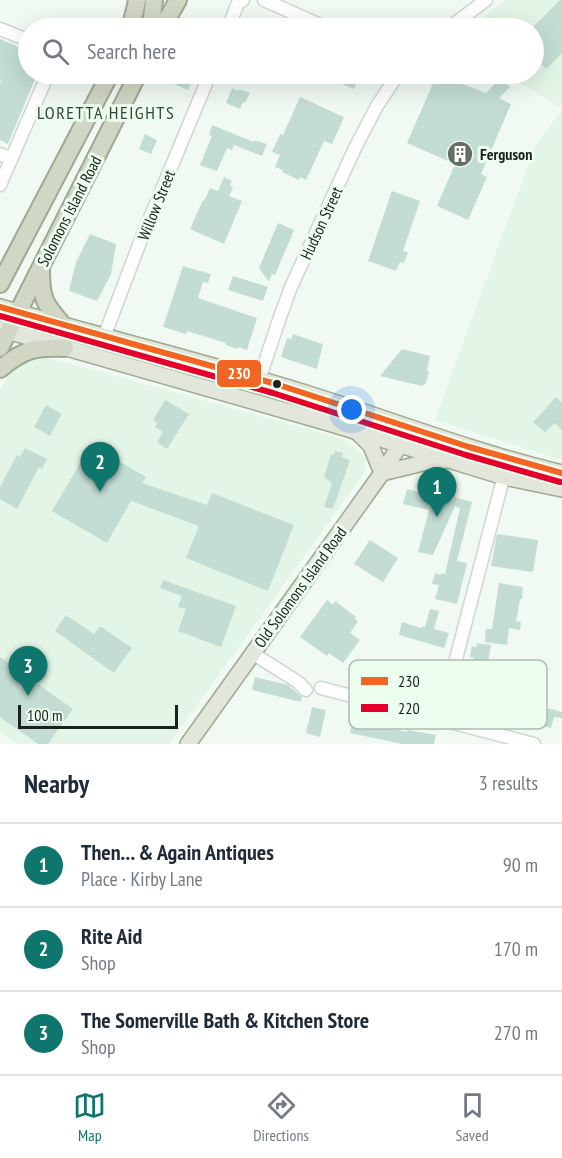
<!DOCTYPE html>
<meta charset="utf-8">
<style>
:root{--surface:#fff;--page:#f2f2f3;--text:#1f2937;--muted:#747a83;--line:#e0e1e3;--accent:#0f766e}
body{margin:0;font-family:"PT Sans Narrow",sans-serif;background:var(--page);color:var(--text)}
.scale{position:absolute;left:18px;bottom:15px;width:160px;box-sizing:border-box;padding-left:6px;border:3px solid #1b211c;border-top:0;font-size:16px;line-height:21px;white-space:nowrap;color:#1b211c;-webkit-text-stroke:4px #ecfeef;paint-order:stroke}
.you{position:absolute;left:352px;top:410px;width:21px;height:21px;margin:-15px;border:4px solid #fff;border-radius:50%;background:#1a73e8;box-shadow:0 0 0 9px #1a73e833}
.badge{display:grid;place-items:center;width:39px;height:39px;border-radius:50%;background:var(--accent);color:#fff;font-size:20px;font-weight:700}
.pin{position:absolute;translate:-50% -50px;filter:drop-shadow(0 2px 3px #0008)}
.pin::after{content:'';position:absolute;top:32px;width:21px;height:18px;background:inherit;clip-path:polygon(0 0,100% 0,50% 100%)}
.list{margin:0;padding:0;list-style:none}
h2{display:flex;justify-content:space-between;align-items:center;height:78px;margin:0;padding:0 24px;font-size:26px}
h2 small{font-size:20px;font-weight:400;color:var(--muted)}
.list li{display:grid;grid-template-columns:39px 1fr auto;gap:18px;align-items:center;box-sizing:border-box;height:84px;padding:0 24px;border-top:2px solid var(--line)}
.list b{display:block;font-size:22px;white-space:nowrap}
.list p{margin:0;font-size:20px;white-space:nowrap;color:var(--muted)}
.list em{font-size:20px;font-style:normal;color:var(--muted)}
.icon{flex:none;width:33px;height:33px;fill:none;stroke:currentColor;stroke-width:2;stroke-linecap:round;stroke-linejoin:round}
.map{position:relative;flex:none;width:562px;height:744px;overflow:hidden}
.search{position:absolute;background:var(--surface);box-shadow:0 6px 24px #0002;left:18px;right:18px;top:18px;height:66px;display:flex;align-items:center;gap:15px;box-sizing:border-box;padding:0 21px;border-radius:33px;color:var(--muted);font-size:22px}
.sheet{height:330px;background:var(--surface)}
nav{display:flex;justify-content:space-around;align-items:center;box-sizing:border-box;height:84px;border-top:2px solid var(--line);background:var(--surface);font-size:16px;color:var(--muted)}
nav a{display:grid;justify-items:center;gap:3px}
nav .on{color:var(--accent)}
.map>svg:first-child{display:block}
</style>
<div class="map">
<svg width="562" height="744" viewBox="0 0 562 744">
<rect width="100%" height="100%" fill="#f0faf2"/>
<g fill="#e3f5e6">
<polygon points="506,0 562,0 562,108 505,74 534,74 534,28 469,28"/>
<polygon points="562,110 562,460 435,420 535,146"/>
<polygon points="41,357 87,368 343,439 366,457 365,470 360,479 169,744 19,744 0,732 0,391 9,373 24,362"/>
</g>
<g fill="#c3ddd4">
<polygon points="560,0 562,0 562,53 546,69 534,56 534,26"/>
<polygon points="0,39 28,51 28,74 37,74 8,144 0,140 0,83 1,81 0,78"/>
<polygon points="168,74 195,74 188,90 165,80"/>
<polygon points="318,74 348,74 359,78 354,89"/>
<polygon points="437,74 486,93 500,78 510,87 499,98 511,104 481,174 487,177 468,220 437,206 455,164 407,143"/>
<polygon points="232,88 238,91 239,89 250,93 245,103 243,102 240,109 226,103"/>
<polygon points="300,97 344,117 332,144 324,141 306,180 300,177 299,180 282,172 283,170 275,167 280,155 272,152 280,134 283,135"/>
<polygon points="212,125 254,142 255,140 267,144 262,156 234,145 232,150 227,148 217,171 202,166 200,165 212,136 209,135"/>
<polygon points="145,134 157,140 151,154 139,149"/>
<polygon points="224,177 232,181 230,186 233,188 229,196 242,201 224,244 190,229 203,200 204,201 210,188 218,191"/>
<polygon points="392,191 420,201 403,251 408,252 404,263 400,262 396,271 368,261"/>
<polygon points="278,223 294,230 275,275 272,274 269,282 259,268"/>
<polygon points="90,234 116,244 111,274 97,301 69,291 76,262"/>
<polygon points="183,266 211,274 208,283 203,282 198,298 257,318 247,350 239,347 238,349 225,345 226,343 210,338 187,331 186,334 163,327"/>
<polygon points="233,276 268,287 263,301 228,290"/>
<polygon points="293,334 323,344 317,369 281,357 287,338 291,339"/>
<polygon points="402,349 430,356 427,371 429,371 426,383 422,386 380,376"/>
<polygon points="556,397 562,403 562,430 555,423 545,432 533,422"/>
<polygon points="165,400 189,414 167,449 157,442 163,432 155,427 157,423 153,420"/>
<polygon points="46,405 62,414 50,436 34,427"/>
<polygon points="91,445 146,477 142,483 207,505 212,493 294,525 268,591 186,558 199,526 131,501 107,543 52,511"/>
<polygon points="25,448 47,459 42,469 39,467 17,509 0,499 0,487 17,455 20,457"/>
<polygon points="335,451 343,453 342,457 350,460 333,509 324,507 332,483 324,477 331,454 334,455"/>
<polygon points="407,489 453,501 454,497 472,502 457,561 467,563 457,604 435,599 439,585 432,584 435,573 441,575 441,573 445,574 460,508 455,506 433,555 418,552 429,510 403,504"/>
<polygon points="497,534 538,540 533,572 491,566"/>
<polygon points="370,540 398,558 383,582 354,564"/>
<polygon points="163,580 236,606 221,647 178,631 186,609 178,607 182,596 160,588"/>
<polygon points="499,583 523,587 522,599 520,599 516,621 521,622 520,630 509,628 507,645 485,642 486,629 492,629"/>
<polygon points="327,600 333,605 335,601 356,617 355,619 358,621 350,633 360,640 343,663 329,653 327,656 300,637"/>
<polygon points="430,609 439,611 434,629 449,633 444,648 399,635 402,622 421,628 422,626 425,627"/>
<polygon points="66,615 94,634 100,626 132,648 114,673 55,631"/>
<polygon points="477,643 491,645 488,663 474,661 474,658 470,657 472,646 476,647"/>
<polygon points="0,657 73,709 48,744 38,744 0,717"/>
<polygon points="255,677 288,685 302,697 301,702 252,690"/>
<polygon points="533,704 562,712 562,718 554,717 551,728 535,724 538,714 530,713"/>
<polygon points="312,707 326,710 320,737 306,733"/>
<polygon points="353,719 407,732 407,730 436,735 434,744 402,744 350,733"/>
</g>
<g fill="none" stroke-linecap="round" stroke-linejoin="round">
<g stroke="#cfd6d0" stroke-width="15">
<g id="minor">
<polyline points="264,0 327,28"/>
<polyline points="228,28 238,3 243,0"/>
<polyline points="449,28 486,0"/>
<polyline points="0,29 28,40"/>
<polyline points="0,154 11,159"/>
<polyline points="0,185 48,74"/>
<polyline points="104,337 142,237 210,74"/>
<polyline points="259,380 280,317 291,287 356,146 377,106 398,74"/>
<polyline points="252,653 298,682 306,690"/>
<polyline points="321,688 534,744"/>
<polyline points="440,720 508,460"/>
</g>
</g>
<g stroke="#9ea991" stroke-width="18">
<g id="major">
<path d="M0 307C105 338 211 363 315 396 397 422 478 453 562 473"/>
<polyline points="0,329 332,424 504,477 562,489"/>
<polyline points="357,432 371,446 382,473 427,462 443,461"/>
<polyline points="188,744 382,473 400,445 403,438"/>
</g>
</g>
<g stroke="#9ea991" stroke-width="20">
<g id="highway">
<polyline points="130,28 135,10 137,0"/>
<polyline points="151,28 154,0"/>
<polyline points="162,28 178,0"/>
<path d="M41 270C41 299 44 303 63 325"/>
<polyline points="0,284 110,74"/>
<polyline points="0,348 138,74"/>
<path d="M0 369C24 349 34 347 65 348"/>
</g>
</g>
<use href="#minor" stroke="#fdfefd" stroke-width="12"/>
<use href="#major" stroke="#e2e6db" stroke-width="15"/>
<use href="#highway" stroke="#d1d7c4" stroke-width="16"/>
<g stroke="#ecfeef" stroke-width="10">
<polyline id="bus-1" points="0,307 276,384 469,447 562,473"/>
</g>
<g stroke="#ecfeef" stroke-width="10">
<polyline id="bus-2" points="0,316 273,393 466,455 560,482"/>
</g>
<use href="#bus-1" stroke="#f26522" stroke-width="6"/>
<use href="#bus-2" stroke="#e4002b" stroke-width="6"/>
</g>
<defs>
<g id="building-disc" transform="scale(1.35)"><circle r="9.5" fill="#666d67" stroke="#ecfeef"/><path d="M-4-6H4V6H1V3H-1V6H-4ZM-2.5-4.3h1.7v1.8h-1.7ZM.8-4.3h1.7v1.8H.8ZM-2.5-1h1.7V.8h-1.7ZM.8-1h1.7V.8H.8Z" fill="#fff"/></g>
</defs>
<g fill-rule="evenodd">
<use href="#building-disc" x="460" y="154"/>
</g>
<circle fill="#1b211c" stroke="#ecfeef" stroke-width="2" cx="277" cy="384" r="5"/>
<g text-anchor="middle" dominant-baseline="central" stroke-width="6" stroke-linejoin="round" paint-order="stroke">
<g font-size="16" font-weight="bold" fill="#1b211c" stroke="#ecfeef" text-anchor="start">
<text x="480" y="154">Ferguson</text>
</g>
<g font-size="16" fill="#1b211c" stroke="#ecfeef">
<text transform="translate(156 205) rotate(-68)">Willow Street</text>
<text transform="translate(69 211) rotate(-63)">Solomons Island Road</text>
<text transform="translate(321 223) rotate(-65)">Hudson Street</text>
<text transform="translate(300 587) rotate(-54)">Old Solomons Island Road</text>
</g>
<g font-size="18" letter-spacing="1.5" fill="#364439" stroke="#ecfeef">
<text x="106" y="112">LORETTA HEIGHTS</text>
</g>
</g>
<rect x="349" y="660" width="198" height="69" rx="9" fill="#ecfeef" stroke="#adbcb0" stroke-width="1.5"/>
<rect x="361" y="677" width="27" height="8" fill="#f26522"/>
<rect x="361" y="704" width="27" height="8" fill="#e4002b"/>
<g font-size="16" fill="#1b211c">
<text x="398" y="687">230</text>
<text x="398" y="714">220</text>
</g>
<rect stroke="#ecfeef" stroke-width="2" x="216" y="359" width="46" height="29" rx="6" fill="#f26522"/>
<g font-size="16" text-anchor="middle" font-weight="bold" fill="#fff">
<text x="239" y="379">230</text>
</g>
</svg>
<div class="scale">100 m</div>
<div class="you"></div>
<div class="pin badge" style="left:437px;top:517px">1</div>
<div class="pin badge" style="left:100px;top:492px">2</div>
<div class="pin badge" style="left:28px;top:696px">3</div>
<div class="search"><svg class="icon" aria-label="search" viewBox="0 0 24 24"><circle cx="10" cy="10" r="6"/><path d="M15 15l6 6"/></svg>Search here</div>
</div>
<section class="sheet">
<h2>Nearby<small>3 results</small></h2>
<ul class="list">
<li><span class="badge">1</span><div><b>Then... &amp; Again Antiques</b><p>Place · Kirby Lane</p></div><em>90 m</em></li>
<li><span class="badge">2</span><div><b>Rite Aid</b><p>Shop</p></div><em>170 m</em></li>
<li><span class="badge">3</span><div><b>The Somerville Bath &amp; Kitchen Store</b><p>Shop</p></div><em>270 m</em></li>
</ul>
</section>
<nav>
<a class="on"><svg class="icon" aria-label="map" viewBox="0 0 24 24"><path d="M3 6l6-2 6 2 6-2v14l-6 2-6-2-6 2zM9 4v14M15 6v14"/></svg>Map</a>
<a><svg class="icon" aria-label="directions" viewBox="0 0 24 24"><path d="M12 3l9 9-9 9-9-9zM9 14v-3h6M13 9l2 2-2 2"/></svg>Directions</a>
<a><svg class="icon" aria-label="saved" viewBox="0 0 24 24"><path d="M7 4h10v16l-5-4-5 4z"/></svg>Saved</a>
</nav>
